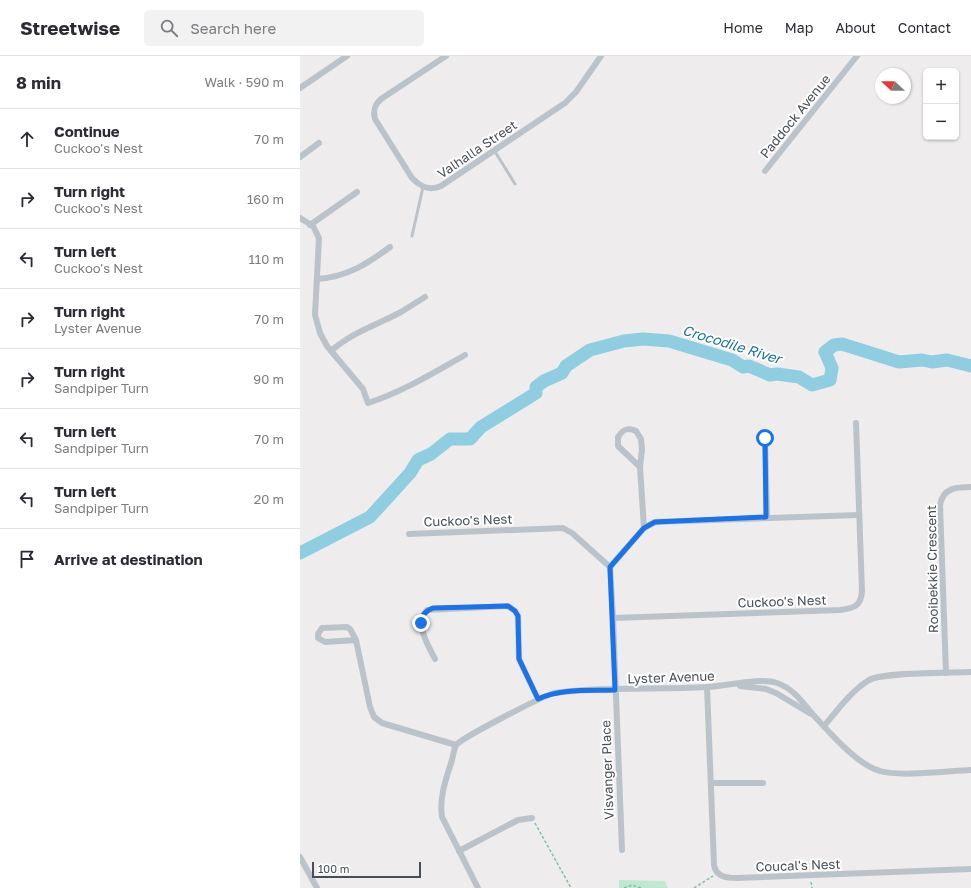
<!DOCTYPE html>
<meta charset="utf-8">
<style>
:root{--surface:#fff;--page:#f2f2f3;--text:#2b2b33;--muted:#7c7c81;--line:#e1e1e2}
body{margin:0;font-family:"Golos Text",sans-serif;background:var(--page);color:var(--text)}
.controls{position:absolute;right:12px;top:12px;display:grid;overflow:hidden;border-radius:6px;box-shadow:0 1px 3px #0004}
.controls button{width:36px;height:36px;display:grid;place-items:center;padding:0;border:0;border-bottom:1px solid var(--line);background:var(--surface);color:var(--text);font:20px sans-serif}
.compass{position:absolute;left:575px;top:12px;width:36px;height:36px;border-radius:50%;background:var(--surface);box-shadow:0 1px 3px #0004;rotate:292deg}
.scale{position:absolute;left:12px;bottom:10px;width:109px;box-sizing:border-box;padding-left:4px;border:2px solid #464e57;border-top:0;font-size:11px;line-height:14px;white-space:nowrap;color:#464e57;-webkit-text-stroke:3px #fff;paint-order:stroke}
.stop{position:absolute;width:12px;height:12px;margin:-9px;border:3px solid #1a73e8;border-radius:50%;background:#fff}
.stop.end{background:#1a73e8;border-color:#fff;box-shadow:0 1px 4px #0008}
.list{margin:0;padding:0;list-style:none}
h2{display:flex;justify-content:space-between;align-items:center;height:52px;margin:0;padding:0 16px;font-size:17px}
h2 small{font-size:13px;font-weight:400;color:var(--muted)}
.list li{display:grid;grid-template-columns:26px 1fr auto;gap:12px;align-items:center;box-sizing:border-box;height:60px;padding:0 16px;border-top:1px solid var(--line)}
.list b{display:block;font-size:15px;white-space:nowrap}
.list p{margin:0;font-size:13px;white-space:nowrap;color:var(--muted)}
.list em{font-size:13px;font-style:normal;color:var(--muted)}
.icon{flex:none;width:22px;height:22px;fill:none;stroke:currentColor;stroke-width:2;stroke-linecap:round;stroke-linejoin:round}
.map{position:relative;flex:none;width:671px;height:832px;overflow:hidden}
header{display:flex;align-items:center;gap:24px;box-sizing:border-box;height:56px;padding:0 20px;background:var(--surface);border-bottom:1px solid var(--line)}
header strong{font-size:19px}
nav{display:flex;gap:22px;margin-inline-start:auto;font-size:14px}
.search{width:280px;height:36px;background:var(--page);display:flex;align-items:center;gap:10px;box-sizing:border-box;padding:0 14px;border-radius:6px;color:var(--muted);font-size:15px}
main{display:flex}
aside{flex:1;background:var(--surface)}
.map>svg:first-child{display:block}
</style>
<header>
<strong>Streetwise</strong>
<div class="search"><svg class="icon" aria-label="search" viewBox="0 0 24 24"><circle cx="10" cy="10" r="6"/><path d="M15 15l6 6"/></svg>Search here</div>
<nav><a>Home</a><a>Map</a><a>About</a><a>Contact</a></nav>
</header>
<main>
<aside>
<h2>8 min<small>Walk · 590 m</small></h2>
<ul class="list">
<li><svg class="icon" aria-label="ahead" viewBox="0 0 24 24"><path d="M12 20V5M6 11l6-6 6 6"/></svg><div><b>Continue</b><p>Cuckoo's Nest</p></div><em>70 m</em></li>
<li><svg class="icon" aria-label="right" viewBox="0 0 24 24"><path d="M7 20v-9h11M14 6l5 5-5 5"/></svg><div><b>Turn right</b><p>Cuckoo's Nest</p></div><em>160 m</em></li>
<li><svg class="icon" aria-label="left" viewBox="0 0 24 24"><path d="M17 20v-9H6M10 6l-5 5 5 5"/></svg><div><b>Turn left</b><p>Cuckoo's Nest</p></div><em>110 m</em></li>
<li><svg class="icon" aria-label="right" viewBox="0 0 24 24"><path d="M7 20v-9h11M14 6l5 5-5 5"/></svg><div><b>Turn right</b><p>Lyster Avenue</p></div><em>70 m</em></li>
<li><svg class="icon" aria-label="right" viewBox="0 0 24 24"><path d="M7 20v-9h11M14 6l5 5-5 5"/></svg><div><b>Turn right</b><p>Sandpiper Turn</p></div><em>90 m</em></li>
<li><svg class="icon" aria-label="left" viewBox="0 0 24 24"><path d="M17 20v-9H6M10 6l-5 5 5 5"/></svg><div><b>Turn left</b><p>Sandpiper Turn</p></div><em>70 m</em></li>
<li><svg class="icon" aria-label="left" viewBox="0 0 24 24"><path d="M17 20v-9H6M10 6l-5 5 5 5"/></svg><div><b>Turn left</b><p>Sandpiper Turn</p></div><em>20 m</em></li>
<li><svg class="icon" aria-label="arrive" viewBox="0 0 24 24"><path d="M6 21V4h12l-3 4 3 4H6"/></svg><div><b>Arrive at destination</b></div></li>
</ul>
</aside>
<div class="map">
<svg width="671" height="832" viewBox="0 0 671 832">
<rect width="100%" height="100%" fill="#eeecec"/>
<polygon fill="#bee9d0" points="319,824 365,825 368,832 319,832"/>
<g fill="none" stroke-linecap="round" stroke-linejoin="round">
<polyline stroke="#8fcde1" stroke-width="13" points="0,497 70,461 110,417 118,404 131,398 150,383 170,383 181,371 236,337 236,331 244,325 262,317 266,310 290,294 324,285 343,283 369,285 432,304 443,311 449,310 470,319 477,318 499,321 512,329 530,324 532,312 525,296 534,289 542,288 599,306 622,304 632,306 647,304 671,310"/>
<g stroke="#79c3a1" stroke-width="1.5" stroke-dasharray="3 2" stroke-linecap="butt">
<polyline points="235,767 271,832"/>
<polyline points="511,826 512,832"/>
<polyline points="324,832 332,829 341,832"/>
<polyline points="394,832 413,820"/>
</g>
<g stroke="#bbc3ca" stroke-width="3">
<polyline points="194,94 215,128"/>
<polyline points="112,180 123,131"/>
</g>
<g stroke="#bbc3ca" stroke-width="6">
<path d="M146 0 81 43C74 49 73 55 75 63L112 122C121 131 129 135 141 130L265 47 276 36 301 0"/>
<polyline points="0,32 47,0"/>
<polyline points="0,101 19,87"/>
<polyline points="465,115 557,0"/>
<path d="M0 162 13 170 19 182 15 259 20 277 27 290 63 333 68 347C102 336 133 317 165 299"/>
<polyline points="10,169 57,136"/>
<path d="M17 223C47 221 67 208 90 191"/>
<path d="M31 295C52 276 77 269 101 256 109 251 117 246 125 241"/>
<polyline points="465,382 467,461"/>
<path d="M340 411 318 390V381C323 373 328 371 336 375L341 383 342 394 340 411 344 472"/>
<polyline points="109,478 263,472 272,477 310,511"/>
<path d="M313 562 540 554C555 552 561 550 562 535L556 367"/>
<polyline points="56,584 25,586 18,582 18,578 22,572 47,571 50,573 56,584 70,651 74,661 82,667 156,689"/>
<path d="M135 603C128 589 114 568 127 554L208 550 215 555 218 560 219 603 238 643"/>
<path d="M646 617 640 449C643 432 656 431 671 431"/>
<polyline points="440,630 466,633 476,637 511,658"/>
<path d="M407 631 414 809C416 821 427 822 437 822L671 813"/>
<path d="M524 670C537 655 552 634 569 624 584 616 651 617 671 616"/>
<polyline points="411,727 463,727"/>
<polyline points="322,794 313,562 310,511 344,472 355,466 559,459"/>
<polyline points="159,795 218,764 232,762"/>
<polyline points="0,801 17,832"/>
<path d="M178 832 142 761C139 741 146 723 152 704 153 700 154 693 156 689 163 681 241 641 254 637 304 630 357 634 408 631 428 630 459 621 477 627 495 633 505 650 517 663 533 680 558 709 580 715 600 721 648 715 671 714"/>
</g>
</g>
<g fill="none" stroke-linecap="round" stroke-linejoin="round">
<path stroke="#1a73e8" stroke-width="5" d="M121 567C122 559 125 555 133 552L208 550 215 555 218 560 219 603 238 643C261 632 290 635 315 634L310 511 344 472 355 466 466 461 465 382"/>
</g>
<g text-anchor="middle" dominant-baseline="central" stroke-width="4" stroke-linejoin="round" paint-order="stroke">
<g font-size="13" fill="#464e57" stroke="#fff">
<text transform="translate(495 60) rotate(-51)">Paddock Avenue</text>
<text transform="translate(177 93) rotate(-34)">Valhalla Street</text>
<text transform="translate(168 464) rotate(-2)">Cuckoo's Nest</text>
<text transform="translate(632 513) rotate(-91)">Rooibekkie Crescent</text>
<text transform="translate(482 545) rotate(-2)">Cuckoo's Nest</text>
<text transform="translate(371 621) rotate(-2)">Lyster Avenue</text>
<text transform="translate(307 714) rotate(-92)">Visvanger Place</text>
<text transform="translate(498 809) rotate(-2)">Coucal's Nest</text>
</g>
<g font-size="14" font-style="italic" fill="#1a7896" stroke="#fff">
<text transform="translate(432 288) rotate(17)">Crocodile River</text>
</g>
</g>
</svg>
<div class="controls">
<button>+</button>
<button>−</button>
</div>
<svg class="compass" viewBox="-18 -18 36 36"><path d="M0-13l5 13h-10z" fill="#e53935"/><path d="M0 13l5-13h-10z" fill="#7c7c81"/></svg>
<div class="scale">100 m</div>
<div class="stop" style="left:465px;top:382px"></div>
<div class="stop end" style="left:121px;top:567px"></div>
</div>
</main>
